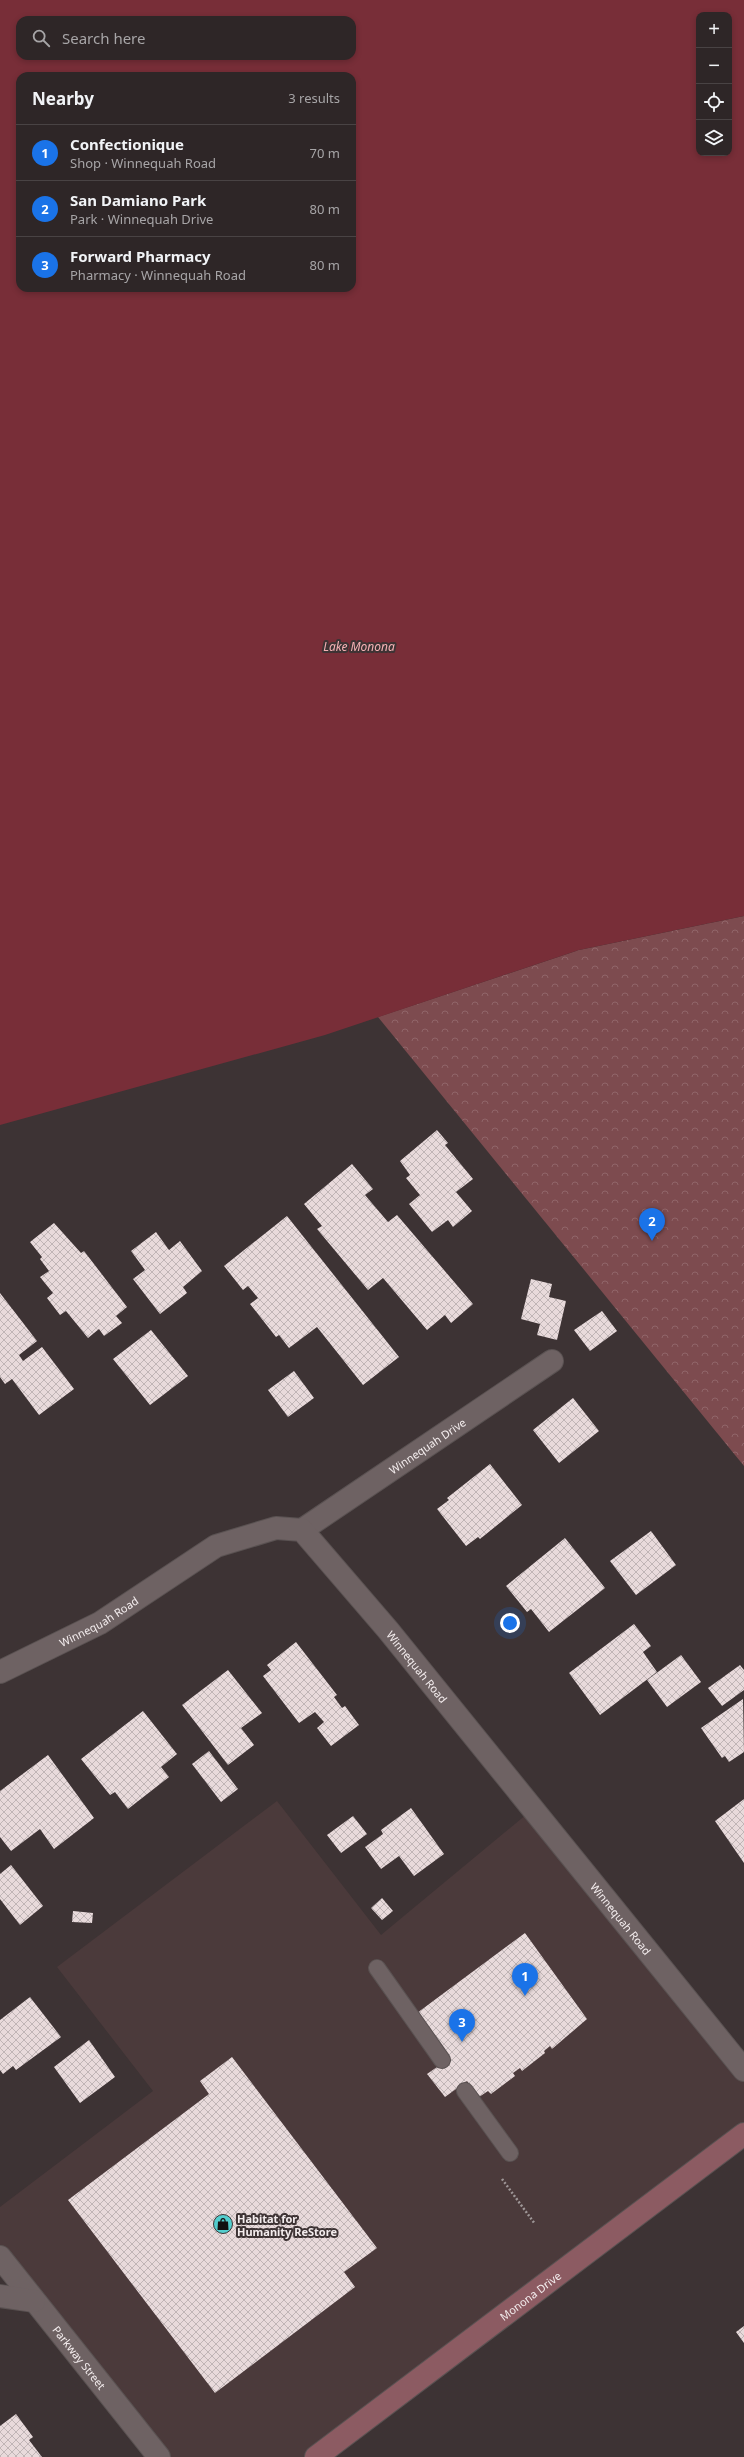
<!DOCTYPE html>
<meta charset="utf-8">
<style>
:root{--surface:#2e2627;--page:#3a3233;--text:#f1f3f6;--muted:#a7a5a7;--line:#494344;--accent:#1a73e8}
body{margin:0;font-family:"Noto Sans",sans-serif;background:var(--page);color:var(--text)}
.controls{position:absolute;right:12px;top:12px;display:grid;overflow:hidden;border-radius:8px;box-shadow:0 2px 6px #0003}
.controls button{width:36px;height:36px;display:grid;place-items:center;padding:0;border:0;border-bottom:1px solid var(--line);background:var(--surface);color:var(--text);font:20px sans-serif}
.you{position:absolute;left:510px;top:1623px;width:14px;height:14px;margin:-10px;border:3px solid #fff;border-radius:50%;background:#1a73e8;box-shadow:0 0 0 6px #1a73e833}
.badge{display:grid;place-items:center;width:26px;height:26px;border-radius:50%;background:var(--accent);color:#fff;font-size:13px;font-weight:700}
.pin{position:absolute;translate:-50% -33px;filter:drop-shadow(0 1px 2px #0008)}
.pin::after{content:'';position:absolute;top:21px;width:14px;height:12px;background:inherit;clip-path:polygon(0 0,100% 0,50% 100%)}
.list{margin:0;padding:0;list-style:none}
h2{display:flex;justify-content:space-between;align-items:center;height:52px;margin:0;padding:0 16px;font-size:17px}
h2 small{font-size:13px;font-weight:400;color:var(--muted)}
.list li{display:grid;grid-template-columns:26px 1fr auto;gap:12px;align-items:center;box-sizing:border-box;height:56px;padding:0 16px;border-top:1px solid var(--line)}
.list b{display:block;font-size:15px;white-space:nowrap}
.list p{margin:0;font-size:13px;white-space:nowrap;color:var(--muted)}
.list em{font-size:13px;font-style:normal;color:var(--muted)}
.icon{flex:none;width:22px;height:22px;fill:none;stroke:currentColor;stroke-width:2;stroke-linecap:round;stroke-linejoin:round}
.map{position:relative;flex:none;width:744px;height:2457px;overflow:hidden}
.search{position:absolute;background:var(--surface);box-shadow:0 2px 6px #0003;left:16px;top:16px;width:340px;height:44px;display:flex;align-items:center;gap:10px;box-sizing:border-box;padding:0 14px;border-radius:12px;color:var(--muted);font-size:15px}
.panel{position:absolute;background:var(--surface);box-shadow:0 2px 6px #0003;left:16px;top:72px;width:340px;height:220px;border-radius:12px}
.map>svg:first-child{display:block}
</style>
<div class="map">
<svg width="744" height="2457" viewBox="0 0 744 2457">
<defs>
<pattern id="park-crowns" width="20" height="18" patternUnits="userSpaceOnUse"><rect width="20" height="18" fill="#7d4b4f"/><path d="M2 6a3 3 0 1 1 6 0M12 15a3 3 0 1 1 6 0" fill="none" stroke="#906569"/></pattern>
<pattern id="building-cross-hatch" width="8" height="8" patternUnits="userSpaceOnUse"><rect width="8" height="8" fill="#e8dadb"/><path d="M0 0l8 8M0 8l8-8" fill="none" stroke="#c0b5b6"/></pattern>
</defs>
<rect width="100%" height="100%" fill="#3d3334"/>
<polygon fill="#4b3a3b" points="277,1801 381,1935 533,1809 744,2070 744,2134 316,2457 159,2457 0,2257 0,2207 153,2091 57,1967"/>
<polygon fill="url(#park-crowns)" points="744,916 744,1466 378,1017 579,950"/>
<path fill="#782e38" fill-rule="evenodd" d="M0 0H744V916L579 950 325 1035 0 1125ZM699 15H729V153H699ZM20 20H352V56H20ZM20 76H352V288H20Z"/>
<g fill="url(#building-cross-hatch)">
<polygon points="437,1130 448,1143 445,1145 473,1179 456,1192 472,1211 453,1227 448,1220 432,1232 409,1204 420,1195 406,1178 410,1175 400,1161"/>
<polygon points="352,1164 373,1189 365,1195 388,1222 397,1215 473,1304 451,1323 445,1315 427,1330 383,1278 368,1290 317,1229 322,1226 304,1204"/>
<polygon points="287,1216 399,1357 363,1385 317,1327 289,1348 279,1335 276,1337 250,1304 258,1298 248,1286 243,1290 224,1266"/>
<polygon points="54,1223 81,1253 84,1251 127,1307 116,1316 122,1323 104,1336 99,1329 88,1338 66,1311 60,1315 47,1298 53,1293 40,1277 49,1271 40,1259 42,1257 30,1242"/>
<polygon points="156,1232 169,1250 180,1241 202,1271 183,1287 187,1293 160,1314 133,1279 145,1270 131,1251"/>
<polygon points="531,1279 552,1284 549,1297 566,1301 557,1340 537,1335 540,1324 521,1319"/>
<polygon points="0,1293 37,1341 19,1355 23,1361 42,1347 74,1389 39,1415 12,1379 5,1384 0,1377"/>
<polygon points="602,1311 617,1331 590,1351 574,1330"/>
<polygon points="151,1330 188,1376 150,1405 113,1359"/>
<polygon points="294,1371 314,1398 288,1417 268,1390"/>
<polygon points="573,1398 599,1431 559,1463 533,1430"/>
<polygon points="490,1464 522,1505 480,1539 478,1537 466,1546 437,1509 449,1500 447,1498"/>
<polygon points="651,1531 676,1565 636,1595 610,1561"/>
<polygon points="565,1538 605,1588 549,1632 531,1609 527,1612 506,1586"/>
<polygon points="634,1624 651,1646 643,1652 657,1672 600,1715 569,1673"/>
<polygon points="296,1642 337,1695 334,1697 342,1708 345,1706 359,1725 331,1746 317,1728 324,1722 315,1712 299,1723 263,1676 271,1670 267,1665"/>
<polygon points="681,1655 701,1682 667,1707 647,1680"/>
<polygon points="740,1665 744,1670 744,1690 722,1706 708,1688"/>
<polygon points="228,1670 262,1713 241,1728 254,1745 228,1765 182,1705"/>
<polygon points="743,1699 744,1752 729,1762 725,1756 722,1758 701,1728"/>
<polygon points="143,1711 177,1754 161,1767 169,1777 128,1809 115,1792 110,1795 81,1759"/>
<polygon points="209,1751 238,1789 221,1802 192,1764"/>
<polygon points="48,1755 94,1818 54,1849 40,1829 11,1851 0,1837 0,1791"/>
<polygon points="744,1799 744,1863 715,1821"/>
<polygon points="411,1808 444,1854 414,1876 399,1856 381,1869 365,1847 383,1834 381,1830"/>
<polygon points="353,1816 367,1834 341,1853 327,1835"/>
<polygon points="11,1865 43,1906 20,1925 0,1899 0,1874"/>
<polygon points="382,1898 393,1911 382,1920 371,1908"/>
<polygon points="73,1911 93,1913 92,1923 72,1922"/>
<polygon points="525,1933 587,2019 552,2049 550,2046 544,2051 545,2053 522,2071 520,2068 513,2073 515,2076 491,2094 488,2091 479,2097 467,2081 445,2097 427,2074 450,2058 417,2013"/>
<polygon points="30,1997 61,2037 16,2070 13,2066 3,2074 0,2070 0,2020"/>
<polygon points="89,2040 115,2077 80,2103 54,2067"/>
<polygon points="232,2057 377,2248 344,2272 355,2287 215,2393 68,2200 209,2094 200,2081"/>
<polygon points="744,2326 744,2343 736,2332"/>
<polygon points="16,2414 33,2437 29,2440 42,2457 0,2457 0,2426"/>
</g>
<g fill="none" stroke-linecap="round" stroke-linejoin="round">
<g stroke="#5a5252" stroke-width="18">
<g id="lane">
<polyline points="377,1968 442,2060"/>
<polyline points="465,2091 510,2153"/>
</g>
</g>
<g stroke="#5a5252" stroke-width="24">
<g id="street">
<path id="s1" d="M302 1530 552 1361"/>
<path id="s2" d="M0 1672 100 1623 216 1546 276 1528 302 1530 388 1630 744 2070"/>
<path id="s3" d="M0 2257 159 2457"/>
<polyline points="0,2296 34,2301"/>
</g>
</g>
<g stroke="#5a5252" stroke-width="24">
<g id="secondary">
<path id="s4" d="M316 2457 744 2134"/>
</g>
</g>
<polyline stroke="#9e9697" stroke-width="2.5" stroke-dasharray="2 2" stroke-linecap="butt" points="502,2179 535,2224"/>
<use href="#lane" stroke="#6e6263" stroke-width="16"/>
<use href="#street" stroke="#6e6263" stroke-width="22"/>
<use href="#secondary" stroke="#8c5b62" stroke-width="22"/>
</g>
<defs>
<g id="shop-disc" transform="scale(1)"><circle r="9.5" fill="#52cdcd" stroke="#3d3334"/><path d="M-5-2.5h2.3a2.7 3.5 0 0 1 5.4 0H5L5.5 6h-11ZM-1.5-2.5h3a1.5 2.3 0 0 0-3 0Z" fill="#111"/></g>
</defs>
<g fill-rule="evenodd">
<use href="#shop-disc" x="223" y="2224"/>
</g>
<g text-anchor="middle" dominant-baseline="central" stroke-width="4" stroke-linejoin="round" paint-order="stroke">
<g font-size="11" fill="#f4edee" stroke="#3d3334">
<text stroke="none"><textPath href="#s1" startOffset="151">Winnequah Drive</textPath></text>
<text stroke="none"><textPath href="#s2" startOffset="111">Winnequah Road</textPath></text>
<text stroke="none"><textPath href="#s2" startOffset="518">Winnequah Road</textPath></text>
<text stroke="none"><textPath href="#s2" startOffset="842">Winnequah Road</textPath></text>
<text stroke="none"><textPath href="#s4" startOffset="268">Monona Drive</textPath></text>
<text stroke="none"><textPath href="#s3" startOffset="128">Parkway Street</textPath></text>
</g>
<g font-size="11" font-weight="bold" fill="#f4edee" stroke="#3d3334" text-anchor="start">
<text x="237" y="2218">Habitat for<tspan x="237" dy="13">Humanity ReStore</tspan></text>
</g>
<g font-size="12" font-style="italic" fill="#f5b1b5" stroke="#3d3334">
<text x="359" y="646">Lake Monona</text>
</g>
</g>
</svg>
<div class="controls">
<button>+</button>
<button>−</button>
<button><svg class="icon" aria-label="locate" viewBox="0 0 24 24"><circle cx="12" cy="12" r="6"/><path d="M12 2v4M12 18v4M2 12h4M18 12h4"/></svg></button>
<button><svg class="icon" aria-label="layers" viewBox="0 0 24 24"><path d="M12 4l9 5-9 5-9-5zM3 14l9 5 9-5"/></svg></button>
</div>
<div class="you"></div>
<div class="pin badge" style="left:525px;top:1996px">1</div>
<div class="pin badge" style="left:652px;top:1241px">2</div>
<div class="pin badge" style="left:462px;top:2042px">3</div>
<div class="search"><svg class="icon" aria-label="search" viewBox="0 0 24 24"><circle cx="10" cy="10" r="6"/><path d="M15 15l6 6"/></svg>Search here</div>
<section class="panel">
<h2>Nearby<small>3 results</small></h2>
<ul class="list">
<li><span class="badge">1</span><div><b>Confectionique</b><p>Shop · Winnequah Road</p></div><em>70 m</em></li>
<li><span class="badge">2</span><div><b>San Damiano Park</b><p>Park · Winnequah Drive</p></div><em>80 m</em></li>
<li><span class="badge">3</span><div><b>Forward Pharmacy</b><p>Pharmacy · Winnequah Road</p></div><em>80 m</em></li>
</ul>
</section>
</div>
